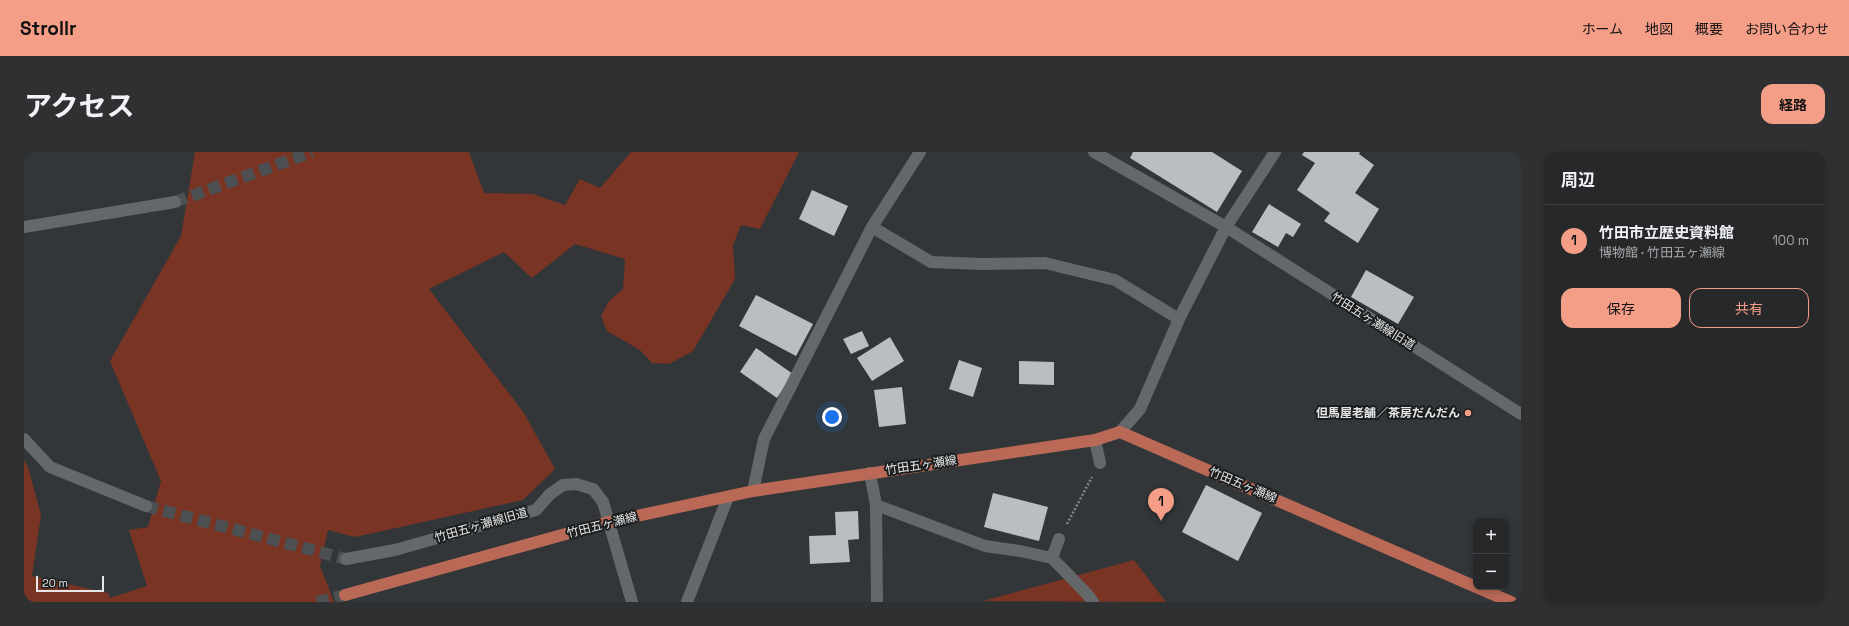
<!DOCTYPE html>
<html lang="ja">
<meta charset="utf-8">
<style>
:root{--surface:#26282a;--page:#2e3032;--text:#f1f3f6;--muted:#a4a6a8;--line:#424447;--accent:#f49e88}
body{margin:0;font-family:"Space Grotesk","Noto Sans JP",sans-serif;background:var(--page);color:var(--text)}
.controls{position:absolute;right:12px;bottom:12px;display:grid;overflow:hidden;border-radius:8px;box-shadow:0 2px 6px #0003}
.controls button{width:36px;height:36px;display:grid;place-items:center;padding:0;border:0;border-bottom:1px solid var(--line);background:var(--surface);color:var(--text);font:20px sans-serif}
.scale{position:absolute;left:12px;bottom:10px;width:68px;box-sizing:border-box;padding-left:4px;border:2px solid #e4e6e8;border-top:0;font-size:11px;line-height:14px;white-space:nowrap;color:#e4e6e8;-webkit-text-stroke:3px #1b1d1e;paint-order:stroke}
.you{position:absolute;left:808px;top:265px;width:14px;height:14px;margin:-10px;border:3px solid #fff;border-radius:50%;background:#1a73e8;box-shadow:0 0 0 6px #1a73e833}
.badge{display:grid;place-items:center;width:26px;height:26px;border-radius:50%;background:var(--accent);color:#111;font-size:13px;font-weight:700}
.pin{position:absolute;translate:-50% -33px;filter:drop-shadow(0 1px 2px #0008)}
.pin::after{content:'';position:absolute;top:21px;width:14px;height:12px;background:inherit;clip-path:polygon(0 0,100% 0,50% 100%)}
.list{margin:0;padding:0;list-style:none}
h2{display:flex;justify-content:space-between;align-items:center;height:52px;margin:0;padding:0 16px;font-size:17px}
h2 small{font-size:13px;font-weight:400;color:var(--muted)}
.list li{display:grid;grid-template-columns:26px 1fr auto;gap:12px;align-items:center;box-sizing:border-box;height:72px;padding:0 16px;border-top:1px solid var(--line)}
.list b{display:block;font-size:15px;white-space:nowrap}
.list p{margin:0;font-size:13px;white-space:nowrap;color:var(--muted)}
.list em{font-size:13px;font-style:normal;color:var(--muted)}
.actions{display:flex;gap:8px;padding:12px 16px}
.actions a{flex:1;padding:9px 0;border:1px solid var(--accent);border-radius:12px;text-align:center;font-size:14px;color:var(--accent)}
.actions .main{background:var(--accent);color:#111}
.map{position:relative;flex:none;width:1497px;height:450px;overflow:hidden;border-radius:12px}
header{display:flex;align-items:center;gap:24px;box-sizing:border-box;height:56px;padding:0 20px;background:var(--accent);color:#111}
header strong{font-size:19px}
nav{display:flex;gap:22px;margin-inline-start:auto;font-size:14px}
.intro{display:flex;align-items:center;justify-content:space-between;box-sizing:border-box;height:96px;padding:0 24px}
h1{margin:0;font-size:28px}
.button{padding:10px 18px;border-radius:12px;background:var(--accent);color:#111;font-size:14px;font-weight:700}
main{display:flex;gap:24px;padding:0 24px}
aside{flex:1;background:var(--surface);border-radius:12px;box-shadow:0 2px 6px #0003}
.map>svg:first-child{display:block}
</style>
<header>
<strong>Strollr</strong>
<nav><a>ホーム</a><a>地図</a><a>概要</a><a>お問い合わせ</a></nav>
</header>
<div class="intro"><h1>アクセス</h1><a class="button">経路</a></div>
<main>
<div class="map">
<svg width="1497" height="450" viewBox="0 0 1497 450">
<rect width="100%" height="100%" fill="#323638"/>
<g fill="#7a3423">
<polygon points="171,0 445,0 460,41 509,42 541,53 556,27 576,36 607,0 775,0 736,77 717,73 709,93 711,127 669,199 645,212 628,211 616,198 583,179 577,164 585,149 599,137 601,107 551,92 508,126 480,100 405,137 500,261 531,317 499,348 331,385 304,378 296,414 310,450 0,450 0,309 4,315 17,363 8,424 84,441 86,446 123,434 105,378 124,375 137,329 86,209 157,84"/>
<polygon points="1110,408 1142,450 959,449"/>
</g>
<g fill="#b9bec1">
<polygon points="1109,0 1188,0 1218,19 1193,60 1106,6"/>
<polygon points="1280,0 1336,0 1335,2 1350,13 1331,41 1355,57 1334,91 1300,69 1306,61 1273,38 1291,11 1278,3"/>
<polygon points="788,38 824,54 810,84 775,67"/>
<polygon points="1245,52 1277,72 1269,85 1262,81 1254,95 1228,80"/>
<polygon points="1342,118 1390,145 1374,172 1327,145"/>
<polygon points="732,143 789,172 772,204 715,174"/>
<polygon points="838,179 845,194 827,202 819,187"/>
<polygon points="866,185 880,209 848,229 833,206"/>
<polygon points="732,196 769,222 753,246 716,220"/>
<polygon points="935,208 958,216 949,245 925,237"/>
<polygon points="995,209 1030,210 1030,233 995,232"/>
<polygon points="878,235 882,272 855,275 850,238"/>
<polygon points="1182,333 1238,361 1214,409 1158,380"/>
<polygon points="969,341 1024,355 1015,389 960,375"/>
<polygon points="834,359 835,387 824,388 826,410 786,412 785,384 812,383 811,360"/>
</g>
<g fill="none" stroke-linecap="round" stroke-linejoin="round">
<g stroke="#4d5052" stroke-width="12" stroke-dasharray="12 6" stroke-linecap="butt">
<polyline points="151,50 288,0"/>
<polyline points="122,354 322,407"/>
</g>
<polyline stroke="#4d5052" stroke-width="12" stroke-dasharray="12 6" stroke-linecap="butt" points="293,450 321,443"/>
<polyline stroke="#85888a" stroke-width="2.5" stroke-dasharray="2 2" stroke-linecap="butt" points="1043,372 1068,325"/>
<g stroke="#64686b" stroke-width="12">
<polyline points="1070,0 1202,75 1497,262"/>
<polyline points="0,75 151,50"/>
<polyline points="848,75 907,110 958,112 1021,111 1091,128 1155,167"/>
<polyline points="1071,288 1076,311"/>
<polyline points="846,321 852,353 961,394 996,399 1028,406 1064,443 1069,450"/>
<polyline points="729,339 740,287 848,75 896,0"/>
<polyline points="852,353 853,450"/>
<polyline points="1028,406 1035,387"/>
<polyline points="322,407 371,398 512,358 526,342 539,333 552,332 569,337 579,350 608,450"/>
<polyline points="663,450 704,345"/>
</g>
<g stroke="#64686b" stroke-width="12">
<polyline points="1096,280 1116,257 1155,167 1202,75 1251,0"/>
<polyline points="0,287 26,315 122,354"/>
</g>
<g stroke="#b96955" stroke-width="12">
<polyline points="1452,435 1487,450"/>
<polyline points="321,443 585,370 729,339 1071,288 1096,280 1452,435"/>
</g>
</g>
<circle fill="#f49e88" stroke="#1b1d1e" stroke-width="1.5" cx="1444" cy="261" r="4"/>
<g text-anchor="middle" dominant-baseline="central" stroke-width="4" stroke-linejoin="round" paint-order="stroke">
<g font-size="12" fill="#e4e6e8" stroke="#1b1d1e">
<text transform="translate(1349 169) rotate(32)">竹田五ヶ瀬線旧道</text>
<text transform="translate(897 313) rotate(-8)">竹田五ヶ瀬線</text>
<text transform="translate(1219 333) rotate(23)">竹田五ヶ瀬線</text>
<text transform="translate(457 373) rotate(-16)">竹田五ヶ瀬線旧道</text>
<text transform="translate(578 373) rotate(-14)">竹田五ヶ瀬線</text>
</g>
<g font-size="12" font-weight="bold" fill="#e4e6e8" stroke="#1b1d1e" text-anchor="end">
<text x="1436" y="261">但馬屋老舗／茶房だんだん</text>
</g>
</g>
</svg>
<div class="controls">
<button>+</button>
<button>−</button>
</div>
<div class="scale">20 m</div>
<div class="you"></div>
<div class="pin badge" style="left:1137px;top:369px">1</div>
</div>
<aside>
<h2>周辺<small></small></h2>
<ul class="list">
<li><span class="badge">1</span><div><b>竹田市立歴史資料館</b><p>博物館 · 竹田五ヶ瀬線</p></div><em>100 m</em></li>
</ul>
<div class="actions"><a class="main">保存</a><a>共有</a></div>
</aside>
</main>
